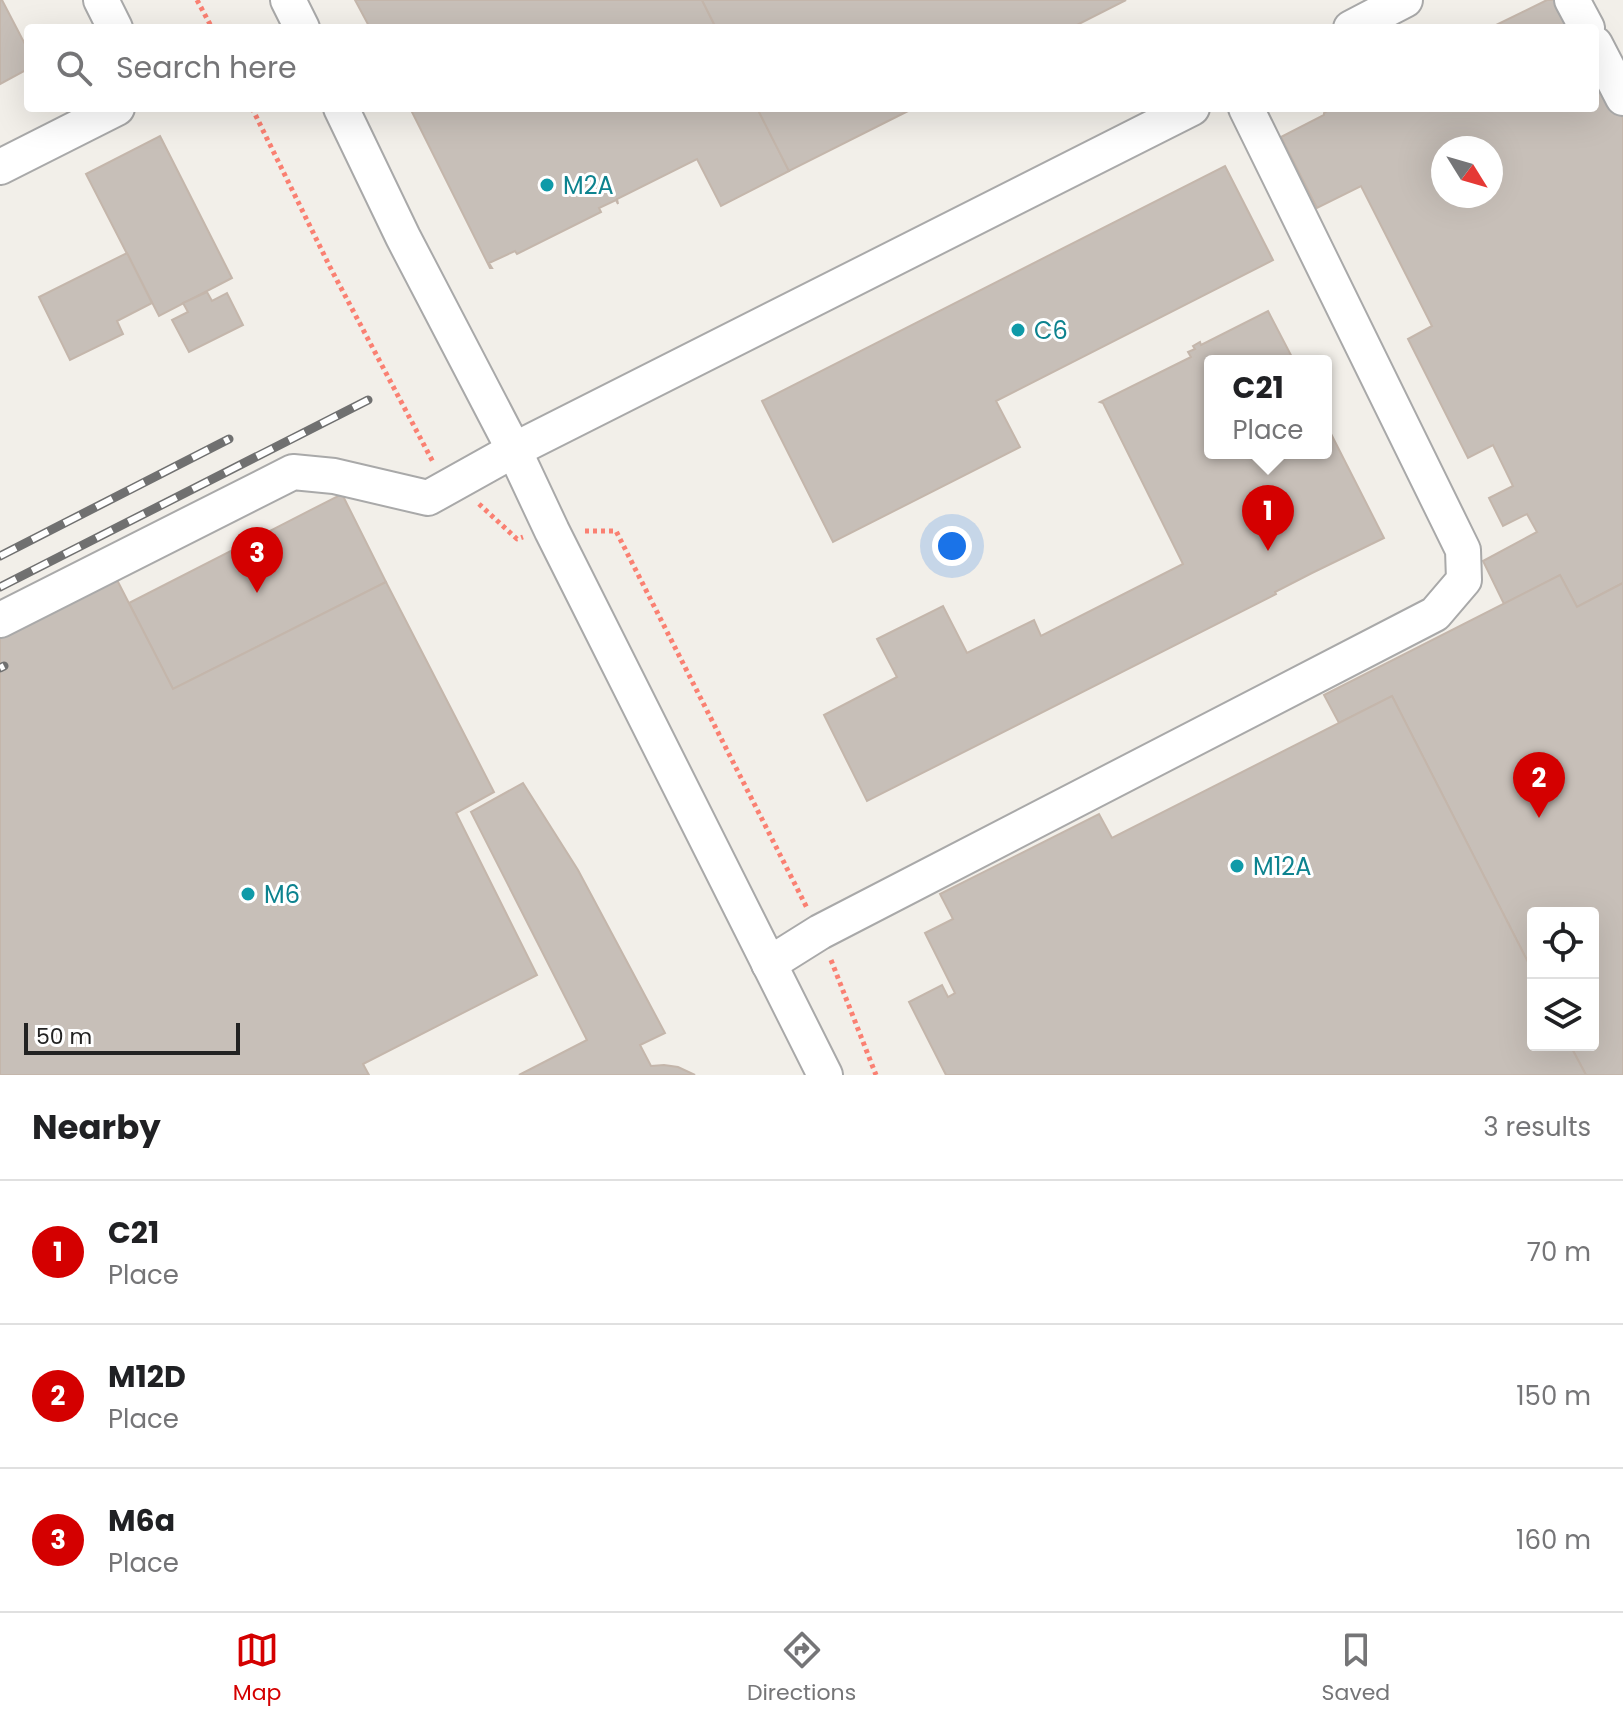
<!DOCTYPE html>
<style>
:root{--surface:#fff;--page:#f2f2f2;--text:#202124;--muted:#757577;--line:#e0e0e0;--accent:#d40000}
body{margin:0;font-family:Poppins,sans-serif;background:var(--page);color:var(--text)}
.controls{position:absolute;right:24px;bottom:24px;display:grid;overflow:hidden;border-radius:8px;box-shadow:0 8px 32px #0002}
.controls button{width:72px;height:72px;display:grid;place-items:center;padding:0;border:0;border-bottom:2px solid var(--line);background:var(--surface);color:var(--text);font:40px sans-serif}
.compass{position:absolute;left:1431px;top:136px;width:72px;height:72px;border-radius:50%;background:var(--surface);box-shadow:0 8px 32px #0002;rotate:127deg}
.scale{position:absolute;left:24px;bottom:20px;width:216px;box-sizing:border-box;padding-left:8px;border:4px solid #222;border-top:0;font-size:22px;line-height:28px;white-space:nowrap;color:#222;-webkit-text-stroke:6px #fff;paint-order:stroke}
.you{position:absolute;left:952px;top:546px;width:28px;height:28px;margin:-20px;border:6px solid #fff;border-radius:50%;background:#1a73e8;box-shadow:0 0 0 12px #1a73e833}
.badge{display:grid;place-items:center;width:52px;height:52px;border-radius:50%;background:var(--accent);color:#fff;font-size:26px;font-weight:700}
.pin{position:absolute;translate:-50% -66px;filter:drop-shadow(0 2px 4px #0008)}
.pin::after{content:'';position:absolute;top:42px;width:28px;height:24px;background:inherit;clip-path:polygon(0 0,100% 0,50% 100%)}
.popup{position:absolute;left:1204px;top:355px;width:128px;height:104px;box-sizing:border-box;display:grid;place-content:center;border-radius:8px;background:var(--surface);filter:drop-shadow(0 2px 6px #0005);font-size:26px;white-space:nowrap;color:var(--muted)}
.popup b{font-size:30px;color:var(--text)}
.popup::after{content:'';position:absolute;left:50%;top:100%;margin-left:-16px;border:16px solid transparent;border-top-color:var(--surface)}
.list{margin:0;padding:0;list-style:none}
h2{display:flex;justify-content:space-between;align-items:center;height:104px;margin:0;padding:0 32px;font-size:34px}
h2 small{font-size:26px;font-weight:400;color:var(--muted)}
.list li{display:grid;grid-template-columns:52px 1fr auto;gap:24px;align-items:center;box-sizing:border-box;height:144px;padding:0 32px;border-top:2px solid var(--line)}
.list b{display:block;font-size:30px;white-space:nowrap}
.list p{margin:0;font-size:26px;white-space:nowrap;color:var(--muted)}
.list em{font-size:26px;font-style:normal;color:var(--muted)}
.icon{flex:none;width:44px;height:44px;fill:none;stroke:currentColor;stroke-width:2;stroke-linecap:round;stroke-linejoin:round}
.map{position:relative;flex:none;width:1623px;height:1075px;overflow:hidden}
.search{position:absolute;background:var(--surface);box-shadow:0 8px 32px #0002;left:24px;right:24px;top:24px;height:88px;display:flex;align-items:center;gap:20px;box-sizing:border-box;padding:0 28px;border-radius:8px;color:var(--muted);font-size:30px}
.sheet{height:536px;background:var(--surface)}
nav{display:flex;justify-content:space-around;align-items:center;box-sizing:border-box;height:112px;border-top:2px solid var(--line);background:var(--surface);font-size:22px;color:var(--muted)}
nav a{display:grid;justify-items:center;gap:4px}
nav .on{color:var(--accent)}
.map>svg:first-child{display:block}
</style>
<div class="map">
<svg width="1623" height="1075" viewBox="0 0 1623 1075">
<rect width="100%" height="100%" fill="#f2efe9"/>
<g fill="#c7bfb8" stroke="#c4b6ab" stroke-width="2" fill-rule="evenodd">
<polygon points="0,0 2,0 28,50 28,69 0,84"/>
<polygon points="355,0 702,0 716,28 370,28"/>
<polygon points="702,0 1126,0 1071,28 716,28"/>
<polygon points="1547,0 1563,0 1577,28 1490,28"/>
<path d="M1595 63 1623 118V583L1577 607 1560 575 1504 604 1483 561 1537 532 1527 514 1503 526 1489 498 1513 486 1493 445 1468 458 1408 339 1432 326 1361 186 1317 208 1281 137 1324 115V113L1333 108H1595ZM1443 148H1491V196H1443Z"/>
<polygon points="410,108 757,108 789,171 721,206 697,159 617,199 618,204 616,200 599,208 601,212 517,254 515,251 489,263 492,268 490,268"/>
<polygon points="757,108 914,108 789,171"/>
<polygon points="160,136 232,278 159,316 86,174"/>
<polygon points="1225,166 1273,260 996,401 1020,447 833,542 762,401"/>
<polygon points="127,253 152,303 117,321 123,334 70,360 39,297"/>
<polygon points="207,292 212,301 227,293 243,325 189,352 172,320 188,312 183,303"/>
<polygon points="1268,311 1294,361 1210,361 1210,453 1326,453 1326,424 1384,538 1312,573 1275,592 1276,594 867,801 824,715 897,677 877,639 943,606 967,653 1034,620 1041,636 1183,564 1103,403 1100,402 1191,357 1188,352 1195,349 1193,346 1200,342 1201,345"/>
<polygon points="342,494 386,582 173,689 129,603"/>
<polygon points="1560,575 1577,607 1623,583 1623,1075 1586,1075 1570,1045 1593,1045 1593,913 1533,913 1533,972 1392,696 1339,723 1324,695"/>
<polygon points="116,578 173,689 386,582 494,792 456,813 537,975 363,1064 369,1075 0,1075 0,637"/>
<polygon points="1392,696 1533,972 1533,1045 1570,1045 1586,1075 946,1075 909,1002 942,985 948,997 955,993 925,933 953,919 940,894 1099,814 1112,838"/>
<polygon points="523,783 578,870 665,1033 640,1045 651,1066 664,1065 678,1067 695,1075 519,1075 587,1040 471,812"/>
</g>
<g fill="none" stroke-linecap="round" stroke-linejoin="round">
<g stroke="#a9a9a9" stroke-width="38">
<g id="minor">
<polyline points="101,0 115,28"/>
<polyline points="288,0 302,28"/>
<polyline points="1572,0 1587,28"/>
<polyline points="1351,28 1405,0"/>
<polyline points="1595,44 1623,98"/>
<polyline points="341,108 403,237 514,450 552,531 825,1075"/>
<polyline points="0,167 117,108"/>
<polyline points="0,620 293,472 334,476 428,498 514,450 1192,108"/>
<polyline points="769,964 820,932 1435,614 1464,580 1463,550 1246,108"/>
</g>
</g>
<g stroke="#fa8072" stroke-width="5" stroke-dasharray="4 4" stroke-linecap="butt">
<polyline points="197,0 212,28"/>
<polyline points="252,108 331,269 433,462"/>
<polyline points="479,504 517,539 523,537"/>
<polyline points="585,531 616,531 807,908"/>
<polyline points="831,960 876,1075"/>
</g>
<use href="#minor" stroke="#fff" stroke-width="34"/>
<g stroke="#707070" stroke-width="9">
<g id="rail">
<polyline points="0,556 229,439"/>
<polyline points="0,587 368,400"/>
<polyline points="0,668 4,666"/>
</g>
</g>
<use href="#rail" stroke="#fff" stroke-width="6" stroke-dasharray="18" stroke-linecap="butt"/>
</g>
<g fill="#0f9aa8" stroke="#fff" stroke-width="3">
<circle cx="547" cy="185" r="8"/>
<circle cx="1018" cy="330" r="8"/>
<circle cx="1237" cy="866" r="8"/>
<circle cx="248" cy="894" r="8"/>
</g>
<g text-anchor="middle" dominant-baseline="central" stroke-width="6" stroke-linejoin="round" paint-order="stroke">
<g font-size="24" fill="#0d838f" stroke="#fff" text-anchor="start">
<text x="563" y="185">M2A</text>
<text x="1034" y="330">C6</text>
<text x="1253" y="866">M12A</text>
<text x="264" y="894">M6</text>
</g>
</g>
</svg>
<div class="controls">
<button><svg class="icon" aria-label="locate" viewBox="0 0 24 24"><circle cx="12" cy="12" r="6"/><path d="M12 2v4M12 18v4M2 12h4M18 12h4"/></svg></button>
<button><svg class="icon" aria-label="layers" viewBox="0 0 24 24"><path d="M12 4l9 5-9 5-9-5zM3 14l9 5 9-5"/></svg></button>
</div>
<svg class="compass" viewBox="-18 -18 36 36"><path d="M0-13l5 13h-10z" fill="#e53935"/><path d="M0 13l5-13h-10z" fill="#757577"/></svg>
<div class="scale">50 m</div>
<div class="you"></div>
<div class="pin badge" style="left:1268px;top:551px">1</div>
<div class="popup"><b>C21</b>Place</div>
<div class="pin badge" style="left:1539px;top:818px">2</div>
<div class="pin badge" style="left:257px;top:593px">3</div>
<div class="search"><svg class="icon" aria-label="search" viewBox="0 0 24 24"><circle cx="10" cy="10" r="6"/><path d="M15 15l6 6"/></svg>Search here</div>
</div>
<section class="sheet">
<h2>Nearby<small>3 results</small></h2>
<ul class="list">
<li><span class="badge">1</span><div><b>C21</b><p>Place</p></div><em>70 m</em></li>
<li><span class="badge">2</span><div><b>M12D</b><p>Place</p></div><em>150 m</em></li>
<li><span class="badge">3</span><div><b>M6a</b><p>Place</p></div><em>160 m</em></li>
</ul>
</section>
<nav>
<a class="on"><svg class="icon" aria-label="map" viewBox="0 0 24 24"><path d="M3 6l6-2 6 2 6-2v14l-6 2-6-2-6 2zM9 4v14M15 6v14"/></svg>Map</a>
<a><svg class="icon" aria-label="directions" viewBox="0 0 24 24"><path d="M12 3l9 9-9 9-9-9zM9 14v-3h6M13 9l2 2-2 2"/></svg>Directions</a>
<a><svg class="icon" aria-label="saved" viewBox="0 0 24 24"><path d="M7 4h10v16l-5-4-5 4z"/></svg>Saved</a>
</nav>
